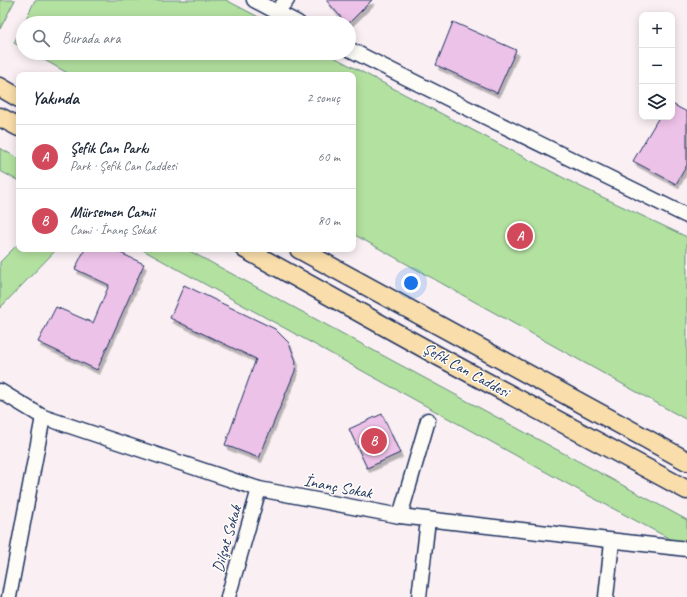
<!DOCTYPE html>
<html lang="tr">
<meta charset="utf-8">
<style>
:root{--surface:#fff;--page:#f2f2f3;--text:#1f2937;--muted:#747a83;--line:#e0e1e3;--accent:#d1495b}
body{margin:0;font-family:Caveat,sans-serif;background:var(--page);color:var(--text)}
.controls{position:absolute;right:12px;top:12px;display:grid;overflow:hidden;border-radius:8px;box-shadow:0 2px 10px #0003}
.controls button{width:36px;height:36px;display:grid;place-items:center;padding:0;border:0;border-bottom:1px solid var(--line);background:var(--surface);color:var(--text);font:20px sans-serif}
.you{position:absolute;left:411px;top:283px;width:14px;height:14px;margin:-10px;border:3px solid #fff;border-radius:50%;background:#1a73e8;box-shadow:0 0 0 6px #1a73e833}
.badge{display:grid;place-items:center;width:26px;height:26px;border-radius:50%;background:var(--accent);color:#fff;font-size:13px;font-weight:700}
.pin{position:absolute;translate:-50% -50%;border:2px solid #fff;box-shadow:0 1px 4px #0006}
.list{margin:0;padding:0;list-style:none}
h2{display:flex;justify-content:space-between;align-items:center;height:52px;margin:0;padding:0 16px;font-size:17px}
h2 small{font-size:13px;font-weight:400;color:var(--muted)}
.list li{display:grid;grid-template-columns:26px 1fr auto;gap:12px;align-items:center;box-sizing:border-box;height:64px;padding:0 16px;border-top:1px solid var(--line)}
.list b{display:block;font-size:15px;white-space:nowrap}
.list p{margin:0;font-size:13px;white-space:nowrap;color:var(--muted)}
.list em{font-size:13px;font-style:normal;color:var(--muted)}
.icon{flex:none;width:22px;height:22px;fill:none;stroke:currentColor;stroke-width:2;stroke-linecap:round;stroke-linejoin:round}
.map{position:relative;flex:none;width:687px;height:597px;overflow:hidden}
.search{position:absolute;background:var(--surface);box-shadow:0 2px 10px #0003;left:16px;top:16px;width:340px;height:44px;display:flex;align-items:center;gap:10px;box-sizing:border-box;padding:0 14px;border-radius:22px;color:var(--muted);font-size:15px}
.panel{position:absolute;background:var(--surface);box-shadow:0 2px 10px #0003;left:16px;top:72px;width:340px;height:180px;border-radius:8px}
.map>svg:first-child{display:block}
</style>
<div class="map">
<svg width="687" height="597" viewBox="0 0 687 597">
<defs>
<filter id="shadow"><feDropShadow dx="2.5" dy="4.5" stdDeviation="0" flood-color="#0004"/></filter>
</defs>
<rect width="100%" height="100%" fill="#faf0f4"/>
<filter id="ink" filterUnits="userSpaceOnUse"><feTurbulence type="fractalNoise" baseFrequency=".025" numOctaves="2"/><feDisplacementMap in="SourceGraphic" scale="8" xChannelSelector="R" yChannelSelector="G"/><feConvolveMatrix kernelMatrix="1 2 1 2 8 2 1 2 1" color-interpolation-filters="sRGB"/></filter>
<g filter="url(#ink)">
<g fill="#b3e1a0" stroke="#67887f">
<polygon points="0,0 15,0 0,29"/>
<polygon points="35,0 226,0 270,23 24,23"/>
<polygon points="23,24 23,48 14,43"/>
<polygon points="32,53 326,53 579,186 687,237 687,420 353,234 353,75 71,75"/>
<polygon points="0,148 19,159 19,181 0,171"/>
<polygon points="19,243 19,249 57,249 0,308 0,262"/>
<polygon points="141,249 186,249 687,520 687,548 584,493"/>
</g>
<g fill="#edc2e8" stroke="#1b2f5e" filter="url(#shadow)">
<polygon points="326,0 372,0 349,23 346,23"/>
<polygon points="453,22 516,50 497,93 436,65"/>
<polygon points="672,104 687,112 687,165 676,184 633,161 659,117 672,117"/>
<polygon points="85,249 112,249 144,264 97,370 38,342 56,307 93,323 109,285 75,269"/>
<polygon points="184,285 275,329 289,343 296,361 295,371 259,458 225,445 256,359 170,318"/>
<polygon points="382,414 400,453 367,468 349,429"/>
</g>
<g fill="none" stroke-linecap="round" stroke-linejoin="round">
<g stroke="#1b2f5e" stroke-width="17">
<g id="minor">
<polyline points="254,0 298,23"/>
<polyline points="276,12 287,0"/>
<path d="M349 49C461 106 574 160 687 216"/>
<polyline points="0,391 43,417 259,489 400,516 687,549"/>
<polyline points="400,516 428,420"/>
<polyline points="9,597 43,417"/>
<polyline points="228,597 259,489"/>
<polyline points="419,597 428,520"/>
<polyline points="606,597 612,542"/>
</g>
</g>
<g stroke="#1b2f5e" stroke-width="21">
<g id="major">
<polyline points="0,87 19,98"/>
<polyline points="0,117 19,127"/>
<polyline points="245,249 440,357 687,490"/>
<polyline points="299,249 687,461"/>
</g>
</g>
<use href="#minor" stroke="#fdfcf7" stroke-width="14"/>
<use href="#major" stroke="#f9deab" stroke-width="18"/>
</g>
</g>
<g text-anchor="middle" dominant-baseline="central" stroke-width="3" stroke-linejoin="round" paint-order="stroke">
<g font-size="16" fill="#1b2f5e" stroke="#fdfcf7">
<text transform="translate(466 370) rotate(29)">Şefik Can Caddesi</text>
<text transform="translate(338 487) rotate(11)">İnanç Sokak</text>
<text transform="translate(227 539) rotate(-74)">Dilşat Sokak</text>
</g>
</g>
</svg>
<div class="controls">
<button>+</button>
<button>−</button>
<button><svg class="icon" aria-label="layers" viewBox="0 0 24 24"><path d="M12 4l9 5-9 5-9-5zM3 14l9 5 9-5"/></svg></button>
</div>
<div class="you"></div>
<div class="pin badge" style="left:520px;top:236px">A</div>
<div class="pin badge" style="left:374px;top:441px">B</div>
<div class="search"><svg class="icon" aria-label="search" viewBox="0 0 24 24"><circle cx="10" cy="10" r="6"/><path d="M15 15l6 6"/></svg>Burada ara</div>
<section class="panel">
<h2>Yakında<small>2 sonuç</small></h2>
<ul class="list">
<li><span class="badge">A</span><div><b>Şefik Can Parkı</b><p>Park · Şefik Can Caddesi</p></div><em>60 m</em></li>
<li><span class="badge">B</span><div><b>Mürsemen Camii</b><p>Cami · İnanç Sokak</p></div><em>80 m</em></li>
</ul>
</section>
</div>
